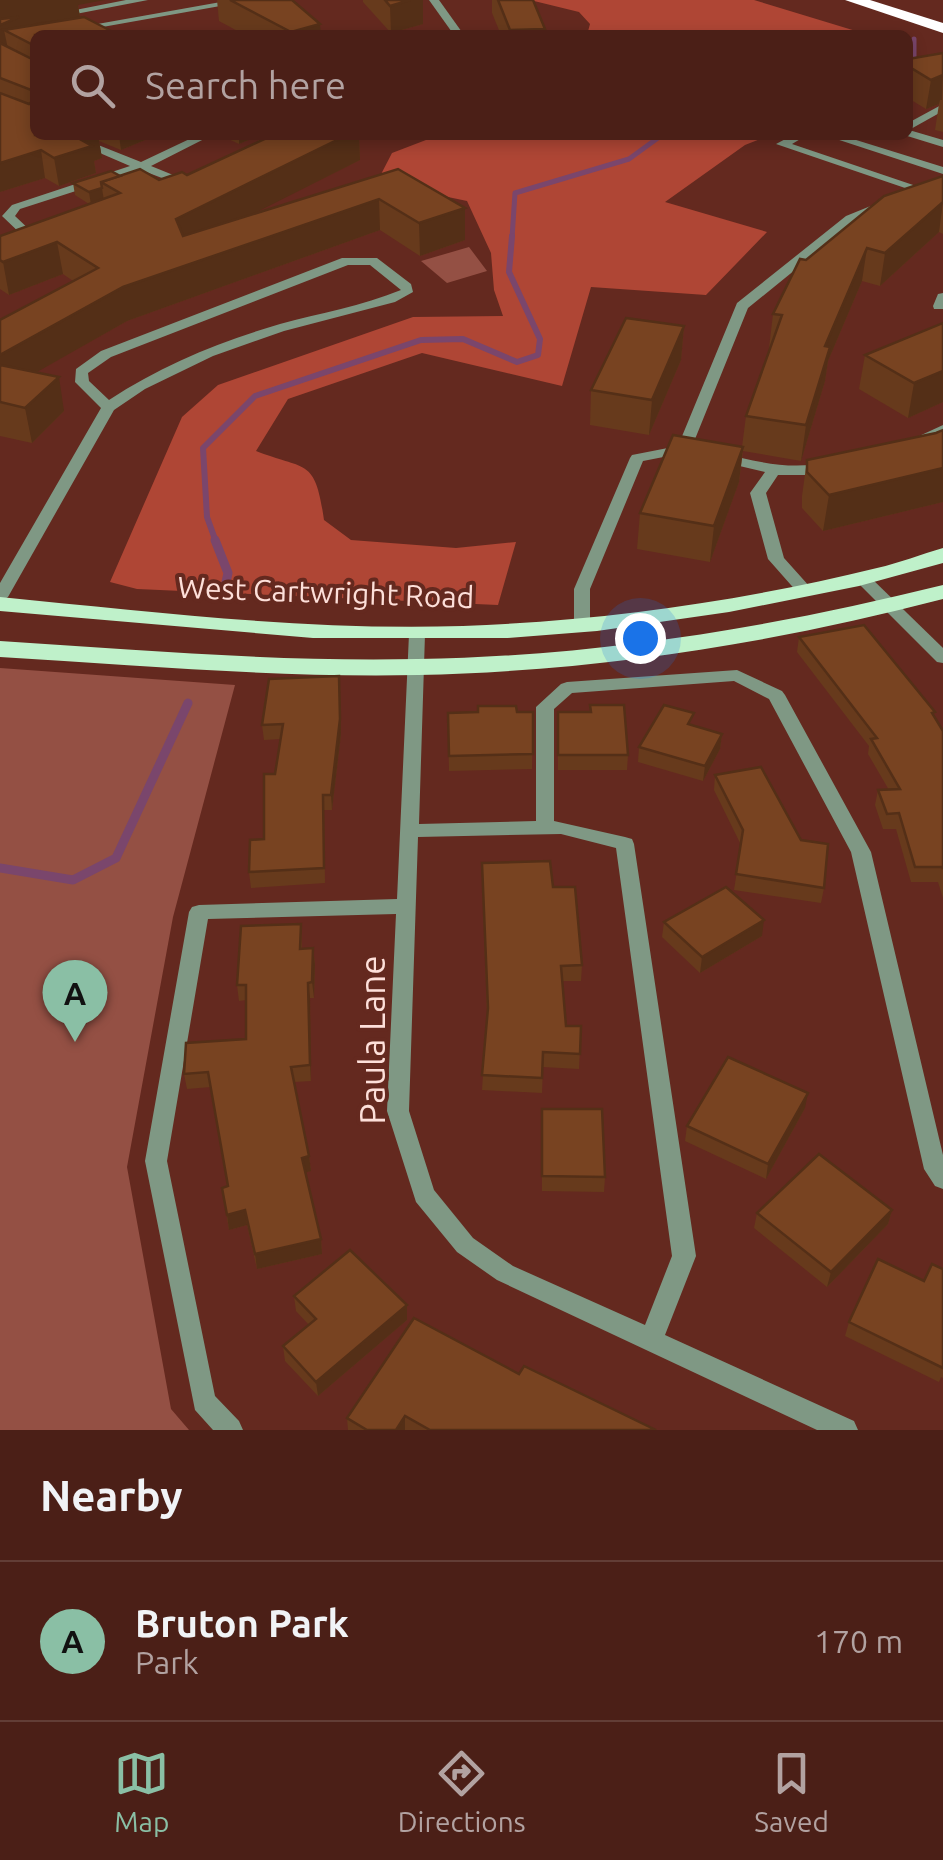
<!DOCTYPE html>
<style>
:root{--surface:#4b1f17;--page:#522720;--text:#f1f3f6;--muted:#b2a2a1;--line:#623d36;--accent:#8abfa5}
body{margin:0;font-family:Ubuntu,sans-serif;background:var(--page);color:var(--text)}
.you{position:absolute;left:640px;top:638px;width:35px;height:35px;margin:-25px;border:8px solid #fff;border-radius:50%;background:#1a73e8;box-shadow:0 0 0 15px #1a73e833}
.badge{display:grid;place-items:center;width:65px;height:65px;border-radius:50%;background:var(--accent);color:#111;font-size:32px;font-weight:700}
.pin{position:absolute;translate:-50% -82px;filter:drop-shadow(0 2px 5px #0008)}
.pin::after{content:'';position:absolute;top:52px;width:35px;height:30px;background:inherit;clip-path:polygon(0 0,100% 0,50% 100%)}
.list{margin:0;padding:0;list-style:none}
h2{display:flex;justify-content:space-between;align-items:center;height:130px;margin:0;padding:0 40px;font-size:42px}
h2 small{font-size:32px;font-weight:400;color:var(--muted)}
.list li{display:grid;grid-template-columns:65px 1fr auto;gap:30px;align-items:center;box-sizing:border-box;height:160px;padding:0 40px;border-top:2px solid var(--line)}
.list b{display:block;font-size:38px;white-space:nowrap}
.list p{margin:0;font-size:32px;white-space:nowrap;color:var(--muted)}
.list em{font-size:32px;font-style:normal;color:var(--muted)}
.icon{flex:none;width:55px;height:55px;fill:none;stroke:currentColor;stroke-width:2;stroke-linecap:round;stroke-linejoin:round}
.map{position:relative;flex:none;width:943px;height:1430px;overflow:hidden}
.search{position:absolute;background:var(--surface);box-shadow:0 5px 15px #0003;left:30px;right:30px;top:30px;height:110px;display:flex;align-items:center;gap:25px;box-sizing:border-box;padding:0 35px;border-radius:15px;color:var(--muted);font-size:38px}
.sheet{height:290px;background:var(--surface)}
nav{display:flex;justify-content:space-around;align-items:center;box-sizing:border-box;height:140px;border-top:2px solid var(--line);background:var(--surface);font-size:28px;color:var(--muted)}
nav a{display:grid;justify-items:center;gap:5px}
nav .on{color:var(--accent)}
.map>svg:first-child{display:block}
</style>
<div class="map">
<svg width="943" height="1430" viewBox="0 0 943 1430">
<rect width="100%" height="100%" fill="#64291f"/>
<g fill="#945044">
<polygon points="469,247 487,271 447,283 421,261"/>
<polygon points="0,668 235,685 173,917 127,1167 171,1409 189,1430 0,1430"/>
</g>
<g fill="#af4635">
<polygon points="530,0 754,0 869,35 587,35 590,24 579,12"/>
<path d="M439 135H770L745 145 665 202 767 232 706 295 591 287 562 386 422 353 288 399 256 451C307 471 315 457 324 520L351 540 456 548 516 542 498 605 137 589 110 582 182 417 218 385 413 317 503 316 494 290 491 253 467 201 377 182 392 153Z"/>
</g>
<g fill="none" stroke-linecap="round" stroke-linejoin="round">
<g stroke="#7a466c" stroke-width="5">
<polyline points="908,65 914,57 914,39"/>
<polyline points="512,238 515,193 629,159 662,135"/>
</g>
<polyline stroke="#7a466c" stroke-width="6" points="216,542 207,517 203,448 255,396 421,340 463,339 517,362 538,355 540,339 509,272 512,236"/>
<g stroke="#7a466c" stroke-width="9">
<polyline points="215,540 228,573 223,596"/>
<polyline points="0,868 73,880 116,858 188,703"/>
</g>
<g fill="#7f9884" fill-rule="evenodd">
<polygon points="126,0 148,0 55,18 50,15"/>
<polygon points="232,0 254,0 80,31 75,28"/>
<polygon points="429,0 439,0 464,35 454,35"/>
<polygon points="943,104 943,111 909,130 943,140 943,147 904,135 908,135 908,123"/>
<polygon points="58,135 73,135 141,162 198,135 212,135 151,166 183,179 183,183 175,183 141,170 20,209 15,216 33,233 23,236 2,216 12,205 130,166"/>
<polygon points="793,135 807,135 792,144 925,189 910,196 902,196 902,192 908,189 776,144"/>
<polygon points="824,135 840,135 943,167 943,174"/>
<polygon points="878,203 888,205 854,222 748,308 691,449 689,452 643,461 590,589 590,627 582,632 576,631 574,627 574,589 630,458 632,455 678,446 737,303 846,216"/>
<path d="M342 258H377L411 284 413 292 395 302 284 331 213 356 145 389 114 410 8 597 0 602V583L101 408 75 382 76 369 101 351ZM348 265H370L401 290C362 306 320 313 280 324 219 342 162 365 109 400L89 381 88 373 111 357Z"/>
<polygon points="943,293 943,309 934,309 933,306 938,294"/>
<polygon points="943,425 943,434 911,447 904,443"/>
<path d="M719 453C756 461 790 471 828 462L835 466 833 469 807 475H778L766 493 784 558 810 587 812 590 810 593H798L768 559 750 493 765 472 714 460 712 457Z"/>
<polygon points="863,574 869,576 943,648 943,663 937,662 857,582 855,579"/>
<path d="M417 629 425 634 419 824 536 821V707L561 684 567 682 737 670 782 691 785 695 871 852 943 1155V1189L935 1186 924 1169 851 852 769 699 734 681 572 693 554 709V821L625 837 632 839 634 844 696 1256 665 1335 854 1421 858 1430H817L497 1280 457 1252 416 1202 387 1111 396 914 208 919 167 1161 215 1396 239 1421 243 1430H213L195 1410 145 1161 189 912 192 907 199 905 397 899 409 634ZM561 834 616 848 672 1256 645 1325 513 1266 473 1238 434 1190 409 1111 418 837Z"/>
</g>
<g fill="#bff1ca" fill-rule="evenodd">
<path d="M943 548V563L859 586 729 612 597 631 508 638H313L0 611V597C154 612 308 631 463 626 602 621 743 601 877 568 900 563 921 554 943 548Z"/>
<path d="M943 585V599C771 644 596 671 418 675 278 678 139 665 0 657V641C139 650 278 662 418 659 596 656 770 628 943 585Z"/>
</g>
<polygon fill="#fff" fill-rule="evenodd" points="845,0 870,0 943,23 943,33"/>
</g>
<g fill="#673a1c">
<polygon points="0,0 78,5 80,17 51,23 35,35 35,135 157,135 121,150 99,141 102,158 94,161 96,173 59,186 45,178 0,192"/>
<polygon points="217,0 292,0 321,35 245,35 219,21"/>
<polygon points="363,0 423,0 423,24 391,33 363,2"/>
<polygon points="492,0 533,0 545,29 545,35 501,35 492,13"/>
<polygon points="943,53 943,132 935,130 939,104 926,109 908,98 908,59"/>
<polygon points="220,135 359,135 360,160 249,215 398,169 465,240 420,256 380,230 127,321 36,372 64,411 32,443 0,436 0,320 73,281 63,274 9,295 0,289 0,236 89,204 75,195 73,183 120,176 159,180 187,175 258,142 258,136 239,144"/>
<polygon points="943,176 943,234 939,232 880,286 862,281 828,361 825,381 801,461 743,451 739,482 710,562 637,549 640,513 742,447 746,416 770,348 769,348 773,314 806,260"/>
<polygon points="943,323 943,402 908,418 859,389 865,355"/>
<polygon points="684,326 681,360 649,435 590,425 591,390"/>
<polygon points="943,430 943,502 823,531 802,508 802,496 807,460 936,433"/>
<polygon points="799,637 934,717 943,731 943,898 938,882 911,882 896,829 883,829 875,805 878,790 889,790 868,754 869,746 797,652"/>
<polygon points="340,691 341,734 332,810 324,810 325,883 251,888 249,872 264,839 281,739 264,740 262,725"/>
<polygon points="533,712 532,769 449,771 448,713"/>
<polygon points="558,712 628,755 627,770 558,770"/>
<polygon points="722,734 720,749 703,781 638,762 639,747"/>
<polygon points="715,775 824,888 821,903 734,890 741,845 714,790"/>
<polygon points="482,878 553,887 582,965 581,981 562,981 566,1026 581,1026 579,1069 543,1067 542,1093 482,1090 487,1014"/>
<polygon points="664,922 762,936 700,973 662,937"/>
<polygon points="301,924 302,949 313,948 315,964 314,998 310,998 311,1081 294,1082 309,1156 311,1171 306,1172 321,1239 322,1254 257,1269 247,1225 229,1230 222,1188 228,1186 211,1087 187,1089 184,1074 246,1039 246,1000 239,1001 237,985"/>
<polygon points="805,1108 766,1179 685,1141 687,1126"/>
<polygon points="542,1109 605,1177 604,1192 542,1191"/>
<polygon points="892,1210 888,1224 827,1287 754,1228 757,1213"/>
<polygon points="943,1269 943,1378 941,1377 939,1382 845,1336 849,1322 924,1281"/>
<polygon points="294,1296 407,1305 407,1320 318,1396 285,1361 283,1346 309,1325 296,1311"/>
<polygon points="519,1374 656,1430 348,1430 347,1418"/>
</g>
<g fill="#542f17">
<polygon points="0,0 105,0 78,5 80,17 20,29 4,30 8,49 0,52"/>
<polygon points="410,0 423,0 423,24 391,33 390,6"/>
<polygon points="320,24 321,35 291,35 291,32"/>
<polygon points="943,75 942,100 940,100 939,104 926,109 931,80"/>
<polygon points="87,135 98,135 102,158 94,161 96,173 59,186 54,158 78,138"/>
<polygon points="119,135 157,135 121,150"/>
<polygon points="239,135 258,135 258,136 239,144"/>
<polygon points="347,135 359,135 360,160 180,251 176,219"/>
<polygon points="41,150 45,178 0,192 0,163"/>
<polygon points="102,188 104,201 91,205 89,192"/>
<polygon points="379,199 380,230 127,321 0,393 0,355 123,287"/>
<polygon points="943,202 939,232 880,286 885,253"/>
<polygon points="465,208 465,240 420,256 419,223"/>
<polygon points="57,242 63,274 9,295 3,262"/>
<polygon points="867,248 862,281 828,361 825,381 801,461 806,425 825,346"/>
<polygon points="684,326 681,360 649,435 652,400"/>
<polygon points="943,371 943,402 908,418 914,383"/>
<polygon points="59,377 64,411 32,443 25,408"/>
<polygon points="743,447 739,482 710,562 714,526"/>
<polygon points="943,468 943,502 823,531 829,495"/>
<polygon points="340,691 341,734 332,810 331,795"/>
<polygon points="722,734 720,749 703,781 705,766"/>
<polygon points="764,920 762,936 700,973 702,957"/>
<polygon points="313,948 315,964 314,998 312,982"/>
<polygon points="308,983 310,998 311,1081 310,1065"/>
<polygon points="808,1093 805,1108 766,1179 768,1164"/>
<polygon points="309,1156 311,1171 304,1173 302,1158"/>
<polygon points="245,1210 247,1225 229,1230 227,1215"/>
<polygon points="892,1210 888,1224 827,1287 831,1272"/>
<polygon points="321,1239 322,1254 257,1269 255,1254"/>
<polygon points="407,1305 407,1320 318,1396 316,1382"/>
<polygon points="405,1416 405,1430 396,1430"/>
</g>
<g fill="#784321" stroke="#542f17" stroke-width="2.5">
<polygon points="230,0 292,0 320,24 291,32"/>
<polygon points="385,0 410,0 390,6"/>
<polygon points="498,0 533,0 545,29 510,30"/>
<polygon points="19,17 0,25 0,19"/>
<polygon points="84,17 119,35 35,35 35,135 87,135 78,138 92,146 54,158 41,150 0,163 0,93 29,104 34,100 34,91 0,78 0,43 32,59 33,45 4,30"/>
<polygon points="943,53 943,75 931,80 908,66 908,59"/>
<polygon points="273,135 347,135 176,219 183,236 398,169 465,208 419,223 379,199 123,287 0,355 0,320 98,268 57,242 3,262 0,260 0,236 120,193 101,182 140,169 159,180 182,172 187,175"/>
<polygon points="111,171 120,176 101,182 102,188 89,192 73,183"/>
<polygon points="943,176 943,202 885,253 867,248 825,346 830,347 806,425 746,416 782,315 773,314 800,259 806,260 884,196"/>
<polygon points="626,318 684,326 652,400 591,390"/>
<polygon points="943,323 943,371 914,383 865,355"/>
<polygon points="0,365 59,377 25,408 0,402"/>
<polygon points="943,430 943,468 829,495 807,472 807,460 936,433"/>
<polygon points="673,435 743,447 714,526 640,513"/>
<polygon points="864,625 935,712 932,713 943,731 943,869 942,867 915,867 899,813 887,814 878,790 900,789 871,739 877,738 799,637"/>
<polygon points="339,676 340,719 331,795 323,795 324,868 249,872 250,840 264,839 264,774 275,774 283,724 262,725 269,679"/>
<polygon points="590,705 624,705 628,755 558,755 558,712 591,712"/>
<polygon points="664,705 694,713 688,724 722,734 705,766 639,747"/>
<polygon points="478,706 516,706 517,712 533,712 533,754 449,756 448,713 478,712"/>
<polygon points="761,767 801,840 828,844 824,888 736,874 743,830 715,775"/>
<polygon points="550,861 553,887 575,887 582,965 561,966 566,1026 581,1026 580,1054 543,1052 542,1078 482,1075 488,1008 482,863"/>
<polygon points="726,887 764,920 702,957 664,922"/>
<polygon points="301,924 300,949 313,948 312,982 308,983 310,1065 291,1067 309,1156 302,1158 321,1239 255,1254 245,1210 227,1215 222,1188 228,1186 208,1072 184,1074 186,1043 246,1039 246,985 237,985 241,926"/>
<polygon points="728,1057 808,1093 768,1164 687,1126"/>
<polygon points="542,1109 602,1109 605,1177 542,1176"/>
<polygon points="819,1154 892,1210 831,1272 757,1213"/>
<polygon points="350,1250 407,1305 316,1382 283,1346 316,1319 294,1296"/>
<polygon points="878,1259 924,1281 932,1264 943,1269 943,1368 849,1322"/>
<polygon points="414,1318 519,1374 524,1366 656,1430 430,1430 405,1416 396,1430 367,1430 347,1418"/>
</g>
<g text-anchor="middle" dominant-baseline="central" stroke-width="8" stroke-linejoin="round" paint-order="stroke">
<g font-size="30" fill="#fddfd9" stroke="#64291f">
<text transform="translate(326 592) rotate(2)">West Cartwright Road</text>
</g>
<g font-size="35" fill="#fddfd9" stroke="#64291f">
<text transform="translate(372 1040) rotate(-90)">Paula Lane</text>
</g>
</g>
</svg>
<div class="you"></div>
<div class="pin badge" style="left:75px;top:1042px">A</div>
<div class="search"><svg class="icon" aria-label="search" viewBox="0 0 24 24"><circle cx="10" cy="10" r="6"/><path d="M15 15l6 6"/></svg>Search here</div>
</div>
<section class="sheet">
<h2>Nearby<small></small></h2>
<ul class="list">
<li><span class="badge">A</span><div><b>Bruton Park</b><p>Park</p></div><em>170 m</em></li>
</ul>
</section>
<nav>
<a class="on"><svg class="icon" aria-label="map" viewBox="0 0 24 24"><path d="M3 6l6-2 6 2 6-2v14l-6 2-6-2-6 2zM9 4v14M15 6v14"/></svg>Map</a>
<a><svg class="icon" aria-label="directions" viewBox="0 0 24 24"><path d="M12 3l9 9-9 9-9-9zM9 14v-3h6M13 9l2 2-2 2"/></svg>Directions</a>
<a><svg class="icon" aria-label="saved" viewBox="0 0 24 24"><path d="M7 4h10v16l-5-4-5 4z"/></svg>Saved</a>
</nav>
